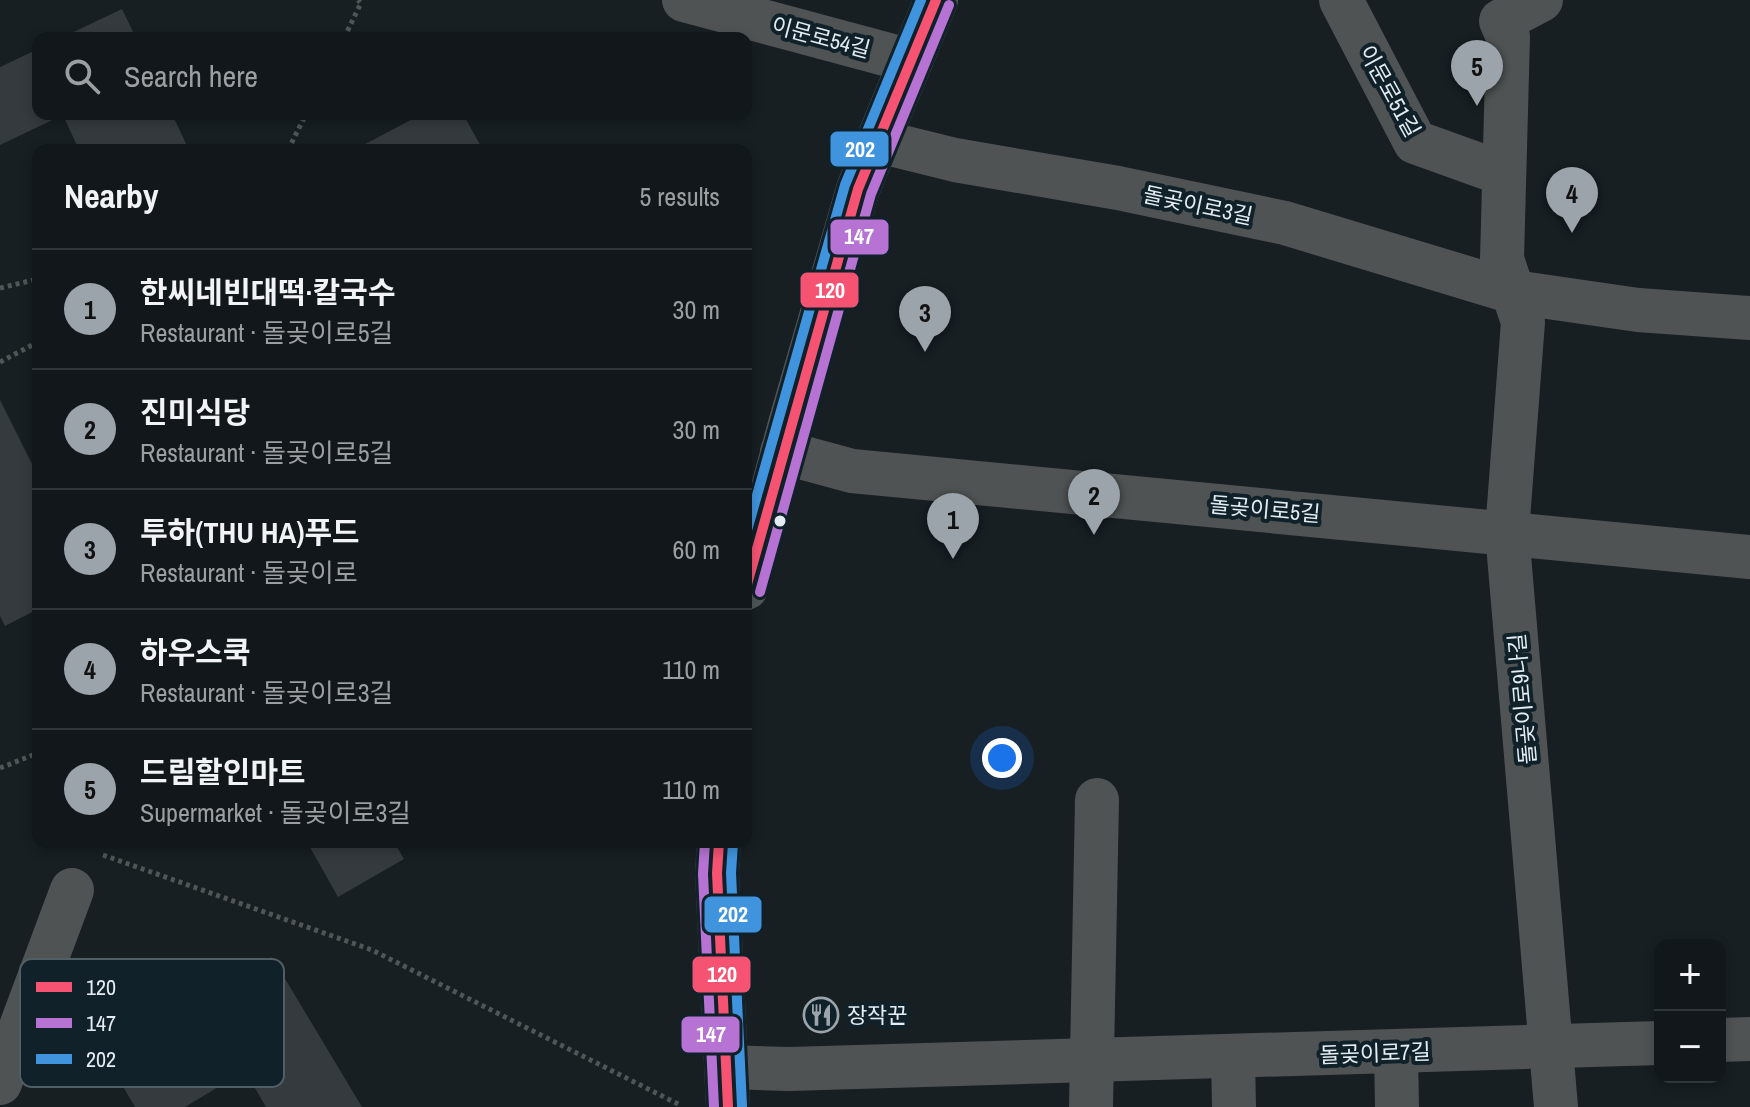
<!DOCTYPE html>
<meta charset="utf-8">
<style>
:root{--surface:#11171a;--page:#1e2427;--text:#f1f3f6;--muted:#9c9fa2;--line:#303639;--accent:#9ba4aa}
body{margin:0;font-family:"Archivo Narrow","Noto Sans KR",sans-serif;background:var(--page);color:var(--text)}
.controls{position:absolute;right:24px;bottom:24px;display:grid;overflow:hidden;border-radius:16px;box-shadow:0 4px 12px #0003}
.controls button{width:72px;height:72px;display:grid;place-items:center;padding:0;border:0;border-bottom:2px solid var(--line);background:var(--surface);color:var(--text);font:40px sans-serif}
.you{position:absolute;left:1002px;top:758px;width:28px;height:28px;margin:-20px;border:6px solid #fff;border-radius:50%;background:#1a73e8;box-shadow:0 0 0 12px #1a73e833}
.badge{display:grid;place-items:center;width:52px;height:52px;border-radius:50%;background:var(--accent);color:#111;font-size:26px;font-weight:700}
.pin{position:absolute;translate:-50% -66px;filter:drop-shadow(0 2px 4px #0008)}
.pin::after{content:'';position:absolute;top:42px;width:28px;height:24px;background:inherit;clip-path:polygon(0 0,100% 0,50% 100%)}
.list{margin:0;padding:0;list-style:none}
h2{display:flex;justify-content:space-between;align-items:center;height:104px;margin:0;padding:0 32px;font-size:34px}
h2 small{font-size:26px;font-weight:400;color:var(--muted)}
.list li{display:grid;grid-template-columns:52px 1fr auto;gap:24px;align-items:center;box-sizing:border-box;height:120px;padding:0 32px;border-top:2px solid var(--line)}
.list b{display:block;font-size:30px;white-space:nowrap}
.list p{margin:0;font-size:26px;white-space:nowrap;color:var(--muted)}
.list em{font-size:26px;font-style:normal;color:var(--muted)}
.icon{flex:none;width:44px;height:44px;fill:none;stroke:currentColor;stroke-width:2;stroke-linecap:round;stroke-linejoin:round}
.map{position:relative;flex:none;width:1750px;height:1107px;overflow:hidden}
.search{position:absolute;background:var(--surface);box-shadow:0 4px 12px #0003;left:32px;top:32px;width:720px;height:88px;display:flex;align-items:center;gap:20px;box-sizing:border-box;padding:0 28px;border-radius:16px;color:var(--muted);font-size:30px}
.panel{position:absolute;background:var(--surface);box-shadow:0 4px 12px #0003;left:32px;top:144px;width:720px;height:704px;border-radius:16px}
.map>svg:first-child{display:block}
</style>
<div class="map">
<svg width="1750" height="1107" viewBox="0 0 1750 1107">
<rect width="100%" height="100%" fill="#171f23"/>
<g fill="#353a3f">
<polygon points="122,9 136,38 61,38"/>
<polygon points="38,49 38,114 172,114 189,150 79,150 63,115 0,145 0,67"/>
<polygon points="422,114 463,114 483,150 354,150"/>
<polygon points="0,400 38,476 38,609 5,626 0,616"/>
<polygon points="307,842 394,842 404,859 338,897"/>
<polygon points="272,957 362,1107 266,1107 245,1071 185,1107 135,1107 105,1056"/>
</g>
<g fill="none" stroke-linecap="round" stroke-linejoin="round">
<g stroke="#515556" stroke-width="5" stroke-dasharray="4 4" stroke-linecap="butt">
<polyline points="344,38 361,3 358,0"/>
<polyline points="288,150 306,114"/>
<polyline points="0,288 38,279"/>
<polyline points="0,362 38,342"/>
<polyline points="0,768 38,753"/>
<polyline points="103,855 372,950 680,1105"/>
</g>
<g stroke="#4f5354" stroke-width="44">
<polyline points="684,0 911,61"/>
<polyline points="1341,0 1415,142 1504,174"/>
<polyline points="1541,0 1501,21 1508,37 1502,259 1523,322 1507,532 1556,1107"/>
<polyline points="878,141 955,160 1118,188 1285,223 1513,292 1638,310 1750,318"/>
<polyline points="782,452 852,471 1750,557"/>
<polyline points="1720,1040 1750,1039"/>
<polyline points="1396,1052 1397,1107"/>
<polyline points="1233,1058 1234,1107"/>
<polyline points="726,1067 789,1069 1660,1043"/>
<polyline points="0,1083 72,890"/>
<polyline points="1091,1107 1097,800"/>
</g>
<g stroke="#505555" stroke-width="44">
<polyline points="746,588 790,424 858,189 936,0"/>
<polyline points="719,842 717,873 728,1107"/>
</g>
<g stroke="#112129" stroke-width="16">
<g id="bus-1">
<polyline points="746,588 858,189 936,0"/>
<polyline points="719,842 717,873 728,1107"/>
</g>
</g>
<g stroke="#112129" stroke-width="16">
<g id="bus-2">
<polyline points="760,592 871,194 949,5"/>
<polyline points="705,842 703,874 714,1107"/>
</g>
</g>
<g stroke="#112129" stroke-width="16">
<g id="bus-3">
<polyline points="746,534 845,185 921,0"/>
<polyline points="733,843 731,873 742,1106"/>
</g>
</g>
<use href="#bus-1" stroke="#f65372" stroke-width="10"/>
<use href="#bus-2" stroke="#b673d3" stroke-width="10"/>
<use href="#bus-3" stroke="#4094de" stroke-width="10"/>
</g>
<defs>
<g id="restaurant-ring" transform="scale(1.8)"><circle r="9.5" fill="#112129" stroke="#9ba4aa" stroke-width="1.5"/><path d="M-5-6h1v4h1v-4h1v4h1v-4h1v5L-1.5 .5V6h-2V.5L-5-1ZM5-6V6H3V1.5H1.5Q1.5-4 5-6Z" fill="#9ba4aa"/></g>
</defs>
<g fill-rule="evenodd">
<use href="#restaurant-ring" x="821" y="1015"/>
</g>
<circle fill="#e2ecf2" stroke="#112129" stroke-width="3" cx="780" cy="521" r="7"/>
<g text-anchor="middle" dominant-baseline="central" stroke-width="8" stroke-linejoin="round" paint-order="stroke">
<g font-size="22" fill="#e2ecf2" stroke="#112129">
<text transform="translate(821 37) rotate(15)">이문로54길</text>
<text transform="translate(1390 91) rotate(61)">이문로51길</text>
<text transform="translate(1198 205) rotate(12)">돌곶이로3길</text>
<text transform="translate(1265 509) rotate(5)">돌곶이로5길</text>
<text transform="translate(1522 699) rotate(-95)">돌곶이로9나길</text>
<text transform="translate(1375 1053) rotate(-2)">돌곶이로7길</text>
</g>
<g font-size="22" fill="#e2ecf2" stroke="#112129" text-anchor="start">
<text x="847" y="1015">장작꾼</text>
</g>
</g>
<rect x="20" y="959" width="264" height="128" rx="12" fill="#112129" stroke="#505e65" stroke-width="2"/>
<rect x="36" y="982" width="36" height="10" fill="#f65372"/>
<rect x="36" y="1018" width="36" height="10" fill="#b673d3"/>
<rect x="36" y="1054" width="36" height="10" fill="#4094de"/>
<g font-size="22" fill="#e2ecf2">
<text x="86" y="995">120</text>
<text x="86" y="1031">147</text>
<text x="86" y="1067">202</text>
</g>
<g stroke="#112129" stroke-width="3">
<rect x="829" y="130" width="61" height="38" rx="8" fill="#4094de"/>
<rect x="829" y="218" width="61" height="38" rx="8" fill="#b673d3"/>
<rect x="799" y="271" width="61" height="38" rx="8" fill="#f65372"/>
<rect x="703" y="895" width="60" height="39" rx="8" fill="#4094de"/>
<rect x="691" y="955" width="61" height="39" rx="8" fill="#f65372"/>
<rect x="680" y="1015" width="61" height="39" rx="8" fill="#b673d3"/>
</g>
<g font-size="22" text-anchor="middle" font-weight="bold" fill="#fff">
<text x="860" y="157">202</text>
<text x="859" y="244">147</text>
<text x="830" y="298">120</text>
<text x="733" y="922">202</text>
<text x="722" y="982">120</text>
<text x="711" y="1042">147</text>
</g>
</svg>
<div class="controls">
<button>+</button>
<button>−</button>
</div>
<div class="you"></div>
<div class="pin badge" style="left:953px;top:559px">1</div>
<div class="pin badge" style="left:1094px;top:535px">2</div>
<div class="pin badge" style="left:925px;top:352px">3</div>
<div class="pin badge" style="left:1572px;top:233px">4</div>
<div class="pin badge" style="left:1477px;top:106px">5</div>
<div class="search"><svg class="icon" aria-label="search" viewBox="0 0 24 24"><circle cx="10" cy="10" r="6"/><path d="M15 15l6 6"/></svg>Search here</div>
<section class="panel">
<h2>Nearby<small>5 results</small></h2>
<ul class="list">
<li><span class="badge">1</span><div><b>한씨네빈대떡·칼국수</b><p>Restaurant · 돌곶이로5길</p></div><em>30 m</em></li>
<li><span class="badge">2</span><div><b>진미식당</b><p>Restaurant · 돌곶이로5길</p></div><em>30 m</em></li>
<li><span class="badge">3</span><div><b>투하(THU HA)푸드</b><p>Restaurant · 돌곶이로</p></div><em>60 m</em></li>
<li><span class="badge">4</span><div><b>하우스쿡</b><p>Restaurant · 돌곶이로3길</p></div><em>110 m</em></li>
<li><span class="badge">5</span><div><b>드림할인마트</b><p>Supermarket · 돌곶이로3길</p></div><em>110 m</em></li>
</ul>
</section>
</div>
